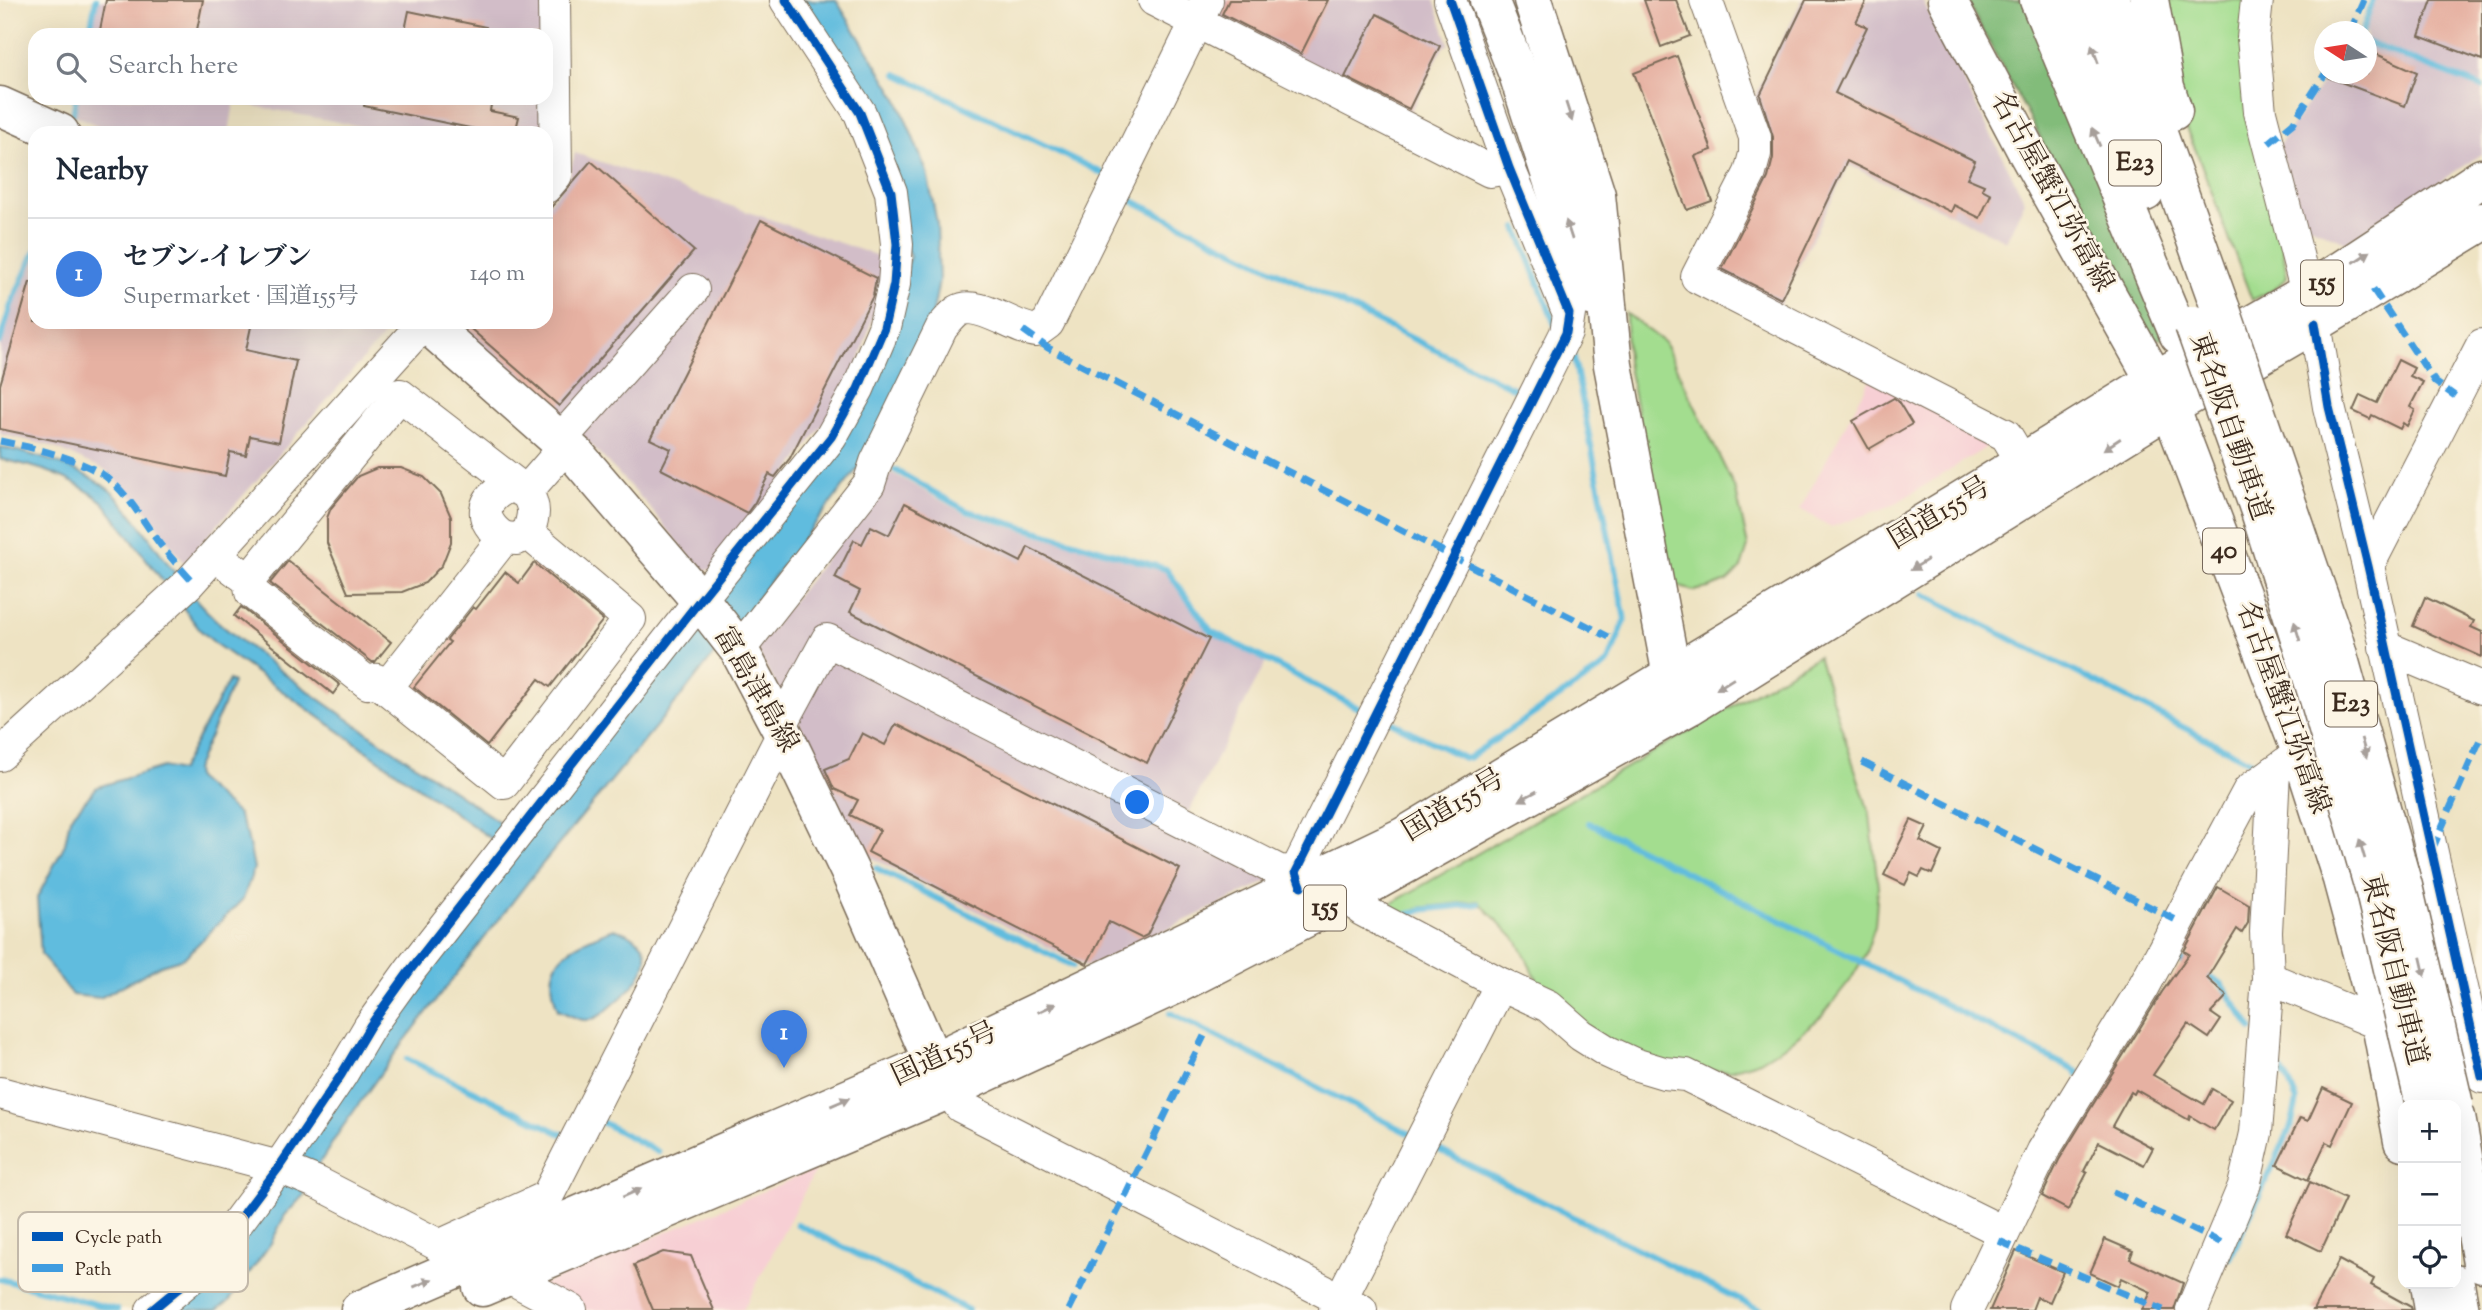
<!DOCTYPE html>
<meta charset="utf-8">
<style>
:root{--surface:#fff;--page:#f6f6f7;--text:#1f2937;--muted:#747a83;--line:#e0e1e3;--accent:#111827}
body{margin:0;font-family:"Sorts Mill Goudy","Noto Serif JP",serif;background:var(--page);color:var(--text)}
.controls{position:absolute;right:21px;bottom:21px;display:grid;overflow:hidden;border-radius:14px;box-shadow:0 7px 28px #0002}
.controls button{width:63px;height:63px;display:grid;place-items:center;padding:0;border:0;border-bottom:2px solid var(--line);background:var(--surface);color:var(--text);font:35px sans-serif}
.compass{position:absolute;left:2314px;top:21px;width:63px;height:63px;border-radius:50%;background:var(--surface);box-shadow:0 7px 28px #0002;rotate:282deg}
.you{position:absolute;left:1138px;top:803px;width:24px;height:24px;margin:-18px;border:5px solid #fff;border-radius:50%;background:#1a73e8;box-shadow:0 0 0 10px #1a73e833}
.badge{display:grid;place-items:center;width:46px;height:46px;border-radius:50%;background:var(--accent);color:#fff;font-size:23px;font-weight:700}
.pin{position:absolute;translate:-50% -58px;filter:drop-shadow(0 2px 4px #0008)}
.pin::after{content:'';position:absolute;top:37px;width:24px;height:21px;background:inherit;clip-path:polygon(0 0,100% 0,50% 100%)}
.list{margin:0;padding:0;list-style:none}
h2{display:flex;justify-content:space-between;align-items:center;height:91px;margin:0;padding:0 28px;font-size:30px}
h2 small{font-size:23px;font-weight:400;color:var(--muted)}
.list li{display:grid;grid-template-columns:46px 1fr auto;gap:21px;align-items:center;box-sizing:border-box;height:112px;padding:0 28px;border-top:2px solid var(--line)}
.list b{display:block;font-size:26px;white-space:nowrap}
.list p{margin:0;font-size:23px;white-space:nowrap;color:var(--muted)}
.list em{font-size:23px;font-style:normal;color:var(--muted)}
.icon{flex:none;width:38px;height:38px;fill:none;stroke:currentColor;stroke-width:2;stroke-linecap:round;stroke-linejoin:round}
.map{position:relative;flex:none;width:2482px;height:1310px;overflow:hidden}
.search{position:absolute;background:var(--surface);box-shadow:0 7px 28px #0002;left:28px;top:28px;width:525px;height:77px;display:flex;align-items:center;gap:18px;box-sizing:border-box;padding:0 24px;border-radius:21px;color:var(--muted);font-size:26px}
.panel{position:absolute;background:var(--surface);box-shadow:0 7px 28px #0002;left:28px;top:126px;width:525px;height:203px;border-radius:21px}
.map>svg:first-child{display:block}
</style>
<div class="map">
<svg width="2482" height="1310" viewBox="0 0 2482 1310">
<rect width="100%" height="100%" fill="#fcf5e5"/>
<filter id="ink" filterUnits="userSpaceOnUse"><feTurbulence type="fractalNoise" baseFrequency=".0143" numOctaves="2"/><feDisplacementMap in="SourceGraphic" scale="14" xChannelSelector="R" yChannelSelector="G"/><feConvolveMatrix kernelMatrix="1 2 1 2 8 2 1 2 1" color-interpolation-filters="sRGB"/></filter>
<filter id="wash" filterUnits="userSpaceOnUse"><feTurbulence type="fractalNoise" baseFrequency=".00686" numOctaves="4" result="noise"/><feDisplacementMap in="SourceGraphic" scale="28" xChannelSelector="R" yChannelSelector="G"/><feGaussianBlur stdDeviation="1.57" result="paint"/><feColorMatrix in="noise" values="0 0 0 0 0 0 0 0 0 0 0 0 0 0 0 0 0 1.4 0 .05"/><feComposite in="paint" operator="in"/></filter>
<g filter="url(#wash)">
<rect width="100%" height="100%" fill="#eee3c3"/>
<g fill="#f7cfd4">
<polygon points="1874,372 2003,437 1893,505 1831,527 1800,509"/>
<polygon points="816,1169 743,1310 582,1310 536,1287"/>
</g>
<g fill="#d2bdc8">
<polygon points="96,0 545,0 545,35 89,35"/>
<polygon points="1218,0 1434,0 1449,44 1443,47 1407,119 1215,24"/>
<polygon points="1802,0 1922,0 2025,201 2006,241 1849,165 1775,314 1703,274 1754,175 1749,109"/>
<polygon points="2372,0 2482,0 2482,154 2346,242 2300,222 2279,145 2328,74 2366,74 2366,32 2360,31"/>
<polygon points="76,98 545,98 545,133 395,133 234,102 229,133 114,133 73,114"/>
<polygon points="575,153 890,260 852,385 718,569 701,570 645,502 560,412 453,324 546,322 546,206 568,180"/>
<polygon points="35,251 35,322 381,322 385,334 184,563 148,512 106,470 48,445 0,434 0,342 12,305"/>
<polygon points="892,473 967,515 1165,571 1210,632 1267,660 1189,812 822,628 784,699 756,649"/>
<polygon points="831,655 1273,879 1087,967 862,853 797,718"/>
</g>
<g fill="#a3dd8f" stroke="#6f8456" stroke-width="2">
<polygon points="2130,0 2247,0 2287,277 2275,289 2252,300 2197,153 2140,28"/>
<polygon points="1626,313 1664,342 1736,491 1748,546 1741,568 1727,581 1709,588 1693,591 1674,585 1627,362"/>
<polygon points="1818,656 1870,815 1878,887 1875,926 1865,955 1850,981 1822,1016 1789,1043 1760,1061 1731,1070 1693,1072 1625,1054 1547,999 1518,942 1478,901 1418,908 1395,920 1380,910"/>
</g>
<polygon fill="#82bc7a" stroke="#5e734c" stroke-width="2" points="1966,0 2024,0 2170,339 2157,339 2144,330"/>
<g fill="#60bcde" stroke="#4e737e" stroke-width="2">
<path d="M799 0H836L897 98 927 172 937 223 939 281 931 322 865 459 691 684 535 873 396 1052 339 1132 316 1169 304 1195 285 1215 271 1243 229 1301 217 1310H176L216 1277 281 1182 500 845 217 645 200 630 103 502C70 476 40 467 0 459V447C36 455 73 465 104 486 119 496 129 511 140 525 166 560 191 600 225 628 314 700 413 762 508 828L815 473 910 257Z"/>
<polygon points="229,680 233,683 195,770 196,778 238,814 247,835 254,868 243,899 184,958 161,965 100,998 72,995 41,954 37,898 65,844 70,818 97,787 163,767 180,771"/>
<path d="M613 929C666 942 647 976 616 1002 607 1010 597 1021 584 1020 575 1019 566 1013 558 1010 538 956 571 947 613 929Z"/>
</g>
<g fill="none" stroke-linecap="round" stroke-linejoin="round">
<g stroke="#60bcde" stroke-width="6">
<polyline points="2362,32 2373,0"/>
<polyline points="89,35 96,0"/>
<polyline points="2366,42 2482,87"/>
<polyline points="897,74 1106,175"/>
<polyline points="73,114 76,98"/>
<polyline points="1127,198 1523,393"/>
<polyline points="1517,228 1555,325"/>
<polyline points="0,342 11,305 35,251"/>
<polyline points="895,470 967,511 1166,569 1211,631 1362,710"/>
<polyline points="1923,594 2257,765 2252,771"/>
<polyline points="1387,720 1464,758"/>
<polyline points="1468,758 1599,670 1609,661 1625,620 1572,348"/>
<polyline points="1589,823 2078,1072 2077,1074"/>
<polyline points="876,868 1073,966"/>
<polyline points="1409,914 1420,910 1478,904"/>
<polyline points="2170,955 2190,966"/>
<polyline points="2203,973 2221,983 2252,1029"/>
<polyline points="1170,1013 1412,1135"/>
<polyline points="407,1059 566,1136"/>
<polyline points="598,1120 658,1152"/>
<polyline points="1429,1145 1760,1310"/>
<polyline points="797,1224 968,1310"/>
<polyline points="2230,1258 2291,1127 2297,1101 2288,1080 2273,1059"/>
<polyline points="0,1279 117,1310"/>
</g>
</g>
<g id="blocks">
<g fill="#e6b1a2">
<polygon points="106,0 203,0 196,35 99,35"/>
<polygon points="1229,0 1328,0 1301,54 1222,14"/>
<polygon points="1644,0 1676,0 1690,36 1661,47"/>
<polygon points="1806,0 1867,0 1856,22 1867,27 1835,93 1975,161 1967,178 1984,185 1982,189 1991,194 1980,218 1954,205 1951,212 1847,161 1781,299 1722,269 1768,178 1773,158 1773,137 1760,95"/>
<polygon points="2432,0 2482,0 2482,60 2419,36"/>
<polygon points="409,11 486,27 485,35 404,35"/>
<polygon points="1377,14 1440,46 1409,109 1345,77"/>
<polygon points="2367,50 2417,72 2405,106 2322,75 2323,74 2367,74"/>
<polygon points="1677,56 1712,150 1695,156 1712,201 1687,210 1634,73"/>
<polygon points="365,98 492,98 490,111 519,117 515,133 494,133 364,106"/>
<polygon points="591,161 694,251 559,406 463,322 546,322 546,213"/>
<polygon points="761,220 876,278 873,296 790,458 775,477 769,474 755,502 747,513 661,469 671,449 650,439"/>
<polygon points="30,282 35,283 35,322 252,322 246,350 296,361 279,442 250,436 246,455 230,452 225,476 0,429 0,385"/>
<polygon points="2398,360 2414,368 2410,376 2423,382 2410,407 2415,410 2407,426 2403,423 2400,429 2372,415 2370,419 2353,411 2360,395 2377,403"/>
<polygon points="1894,398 1898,401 1912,424 1869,449 1853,421"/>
<polygon points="377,468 401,468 424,477 441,494 451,517 451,542 442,565 425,583 402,592 348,593 327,543 327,518 331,508 358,476"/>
<polygon points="905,503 1021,562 1028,547 1209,639 1147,763 850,612 860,591 835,578 854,540 862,544 871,526 889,535"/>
<polygon points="288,561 391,642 375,662 372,662 270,583"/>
<polygon points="534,563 603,620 550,687 539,679 487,746 414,687 450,642 447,640 473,607 476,609 505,572 519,583"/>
<polygon points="2425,597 2474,621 2471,627 2482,632 2482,657 2413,626"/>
<polygon points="241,607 340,685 333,694 234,616"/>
<polygon points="896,724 1180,869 1147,935 1141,938 1109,922 1087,964 868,852 880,830 850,815 858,800 834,789 825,769 849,759 862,733 885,745"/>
<polygon points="1911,820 1927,827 1920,841 1942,852 1932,874 1923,870 1919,877 1911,873 1905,885 1884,875"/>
<polygon points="2218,887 2249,905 2248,923 2242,933 2237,929 2207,978 2227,996 2211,1013 2221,1020 2209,1038 2188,1024 2153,1075 2204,1104 2212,1089 2231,1100 2214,1130 2190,1116 2189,1120 2136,1090 2134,1094 2131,1092 2112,1126 2153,1148 2144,1165 2099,1142 2084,1171 2087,1173 2068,1210 2042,1196 2059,1160 2162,992 2189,954 2184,951"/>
<polygon points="2323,1088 2352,1102 2332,1145 2326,1142 2308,1180 2277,1165 2300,1118 2308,1121"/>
<polygon points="2310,1182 2345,1199 2321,1251 2286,1234"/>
<polygon points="2105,1239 2133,1251 2130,1259 2183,1283 2174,1310 2142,1310 2151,1292 2121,1278 2118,1286 2090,1273"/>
<polygon points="2016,1251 2063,1272 2050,1302 2037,1297 2032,1310 1990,1310"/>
<polygon points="663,1252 691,1256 714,1310 653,1310 634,1265"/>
<polygon points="2339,1260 2374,1279 2371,1285 2411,1307 2412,1310 2313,1310"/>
</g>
</g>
</g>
<g filter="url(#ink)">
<use href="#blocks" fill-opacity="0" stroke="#7a6b58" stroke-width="2"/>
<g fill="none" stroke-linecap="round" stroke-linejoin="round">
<g stroke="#7a6b58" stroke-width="34">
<g id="minor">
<polyline points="1154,0 1490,171 1509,168"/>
<polyline points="1706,0 1755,137 1755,154 1750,173 1697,277 2006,435 2023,463"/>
<polyline points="2257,0 2253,38 2260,112 2307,293"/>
<polyline points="546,187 556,175 554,0"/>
<polyline points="2315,323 2329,407 2368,566 2482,1077"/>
<polyline points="560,440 693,290"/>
<path d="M504 538C477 520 481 498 510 486L526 492 566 446"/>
<path d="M215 555 249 580 400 395 526 492C536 507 534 516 528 533L630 619 504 783 376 680 368 683 251 592 249 580"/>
<polyline points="2368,566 2482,345"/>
<polyline points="2385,647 2482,688"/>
<path d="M739 650 869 484 876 462 942 327C947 322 952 315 958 311 978 299 1013 329 1037 331L1048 323 1207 0"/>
<polyline points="386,688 504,538 517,539 528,533"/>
<polyline points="780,727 827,640 1279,871 1296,872"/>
<polyline points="0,755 189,583 425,322"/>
<polyline points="1301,886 1296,872 1566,333 1569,314 1509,168 1450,0"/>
<polyline points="1354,893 1362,910 1501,984 1548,1006 1581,1035 1608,1052 1634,1064 1664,1073 1686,1075 2003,1232"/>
<polyline points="2268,978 2399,1032"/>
<polyline points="938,1070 960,1106 1361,1310"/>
<polyline points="0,1093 279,1167 318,1183 458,1255"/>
<polyline points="439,1246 547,1197 783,733"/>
<polyline points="507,1276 571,1310"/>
<polyline points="152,1310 204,1267 279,1167 341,1075 370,1026 411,969 700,600 831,437 858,389 884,328 894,284 897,244 891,192 860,113 786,0"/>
<polyline points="1335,1310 1501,984"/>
<polyline points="1967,1310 2043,1151 2143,988 2249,790 2274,772"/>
<polyline points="2192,1310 2244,1186 2256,1133 2268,978 2266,932 2274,772 2286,763"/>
</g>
</g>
<g stroke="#7a6b58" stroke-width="41">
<g id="major">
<polyline points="1947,0 2026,150 2170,407 2301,752 2342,879 2381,1024 2403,1141"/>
<polyline points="0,106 60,133"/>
<polyline points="425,322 577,456 700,600 739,650 780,727 850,872 933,1062"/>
<polyline points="2430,1284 2434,1310"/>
</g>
</g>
<g stroke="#7a6b58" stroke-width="41">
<g id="highway">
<polyline points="1489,0 1518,74 1590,296"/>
<polyline points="1533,0 1596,195 1613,365 1672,676 1683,696"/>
<polyline points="2039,0 2179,335"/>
<polyline points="2075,0 2145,192"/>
<polyline points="2110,0 2221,310"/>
<polyline points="2149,0 2165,87 2173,111"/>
<polyline points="2456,1117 2482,1263"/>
<polyline points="2455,1284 2460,1310"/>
<polyline points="482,1287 950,1089 1179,983 1354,893 1689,706 2170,407 2315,323 2482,222"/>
<polyline points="360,1310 933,1062 1403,837 1962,500 2156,380 2307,293 2482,178"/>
</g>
</g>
<use href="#minor" stroke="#fff" stroke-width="32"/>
<use href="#major" stroke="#fff" stroke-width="38"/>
<use href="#highway" stroke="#fff" stroke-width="38"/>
<g stroke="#7a6b58" stroke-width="41" stroke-linecap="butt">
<g id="highway-bridge">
<polyline points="2221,310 2334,641 2403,886 2454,1105"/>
<polyline points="2194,325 2260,511 2320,702 2375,892 2425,1105"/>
</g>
</g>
<use href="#highway-bridge" stroke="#fff" stroke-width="38"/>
<g stroke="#3f9ce0" stroke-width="7" stroke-dasharray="14 7" stroke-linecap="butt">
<polyline points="2350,32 2364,0"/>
<polyline points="2269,143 2293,123 2325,74"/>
<polyline points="2373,289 2435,382 2455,396"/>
<polyline points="1023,330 1048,348 1609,637"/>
<path d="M0 441C34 448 66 455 97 471 126 487 143 523 163 548 172 559 182 570 191 580"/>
<polyline points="1862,762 2178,921"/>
<polyline points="2432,850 2482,735"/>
<polyline points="2113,1192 2222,1243"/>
<polyline points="1999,1241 2163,1310"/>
<polyline points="1069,1310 1204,1036"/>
</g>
<g stroke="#fcf5e5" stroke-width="13">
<g id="cycleway">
<polyline points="2315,323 2329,407 2368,566 2482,1077"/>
<polyline points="1301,886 1296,872 1566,333 1569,314 1509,168 1450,0"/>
<polyline points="152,1310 204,1267 279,1167 341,1075 370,1026 411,969 700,600 831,437 858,389 884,328 894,284 897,244 891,192 860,113 786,0"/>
</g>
</g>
<use href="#cycleway" stroke="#0057b8" stroke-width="9"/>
</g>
<defs><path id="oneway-solid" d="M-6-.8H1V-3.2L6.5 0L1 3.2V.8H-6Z" transform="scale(1.75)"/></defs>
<g fill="#a79f9a">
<use href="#oneway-solid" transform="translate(2095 54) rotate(-110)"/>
<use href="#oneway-solid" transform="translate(1569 112) rotate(72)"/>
<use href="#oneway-solid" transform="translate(2096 137) rotate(-113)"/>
<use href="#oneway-solid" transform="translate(1569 230) rotate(-108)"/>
<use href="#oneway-solid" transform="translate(2362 257) rotate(-33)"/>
<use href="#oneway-solid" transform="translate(2112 444) rotate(147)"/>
<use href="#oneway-solid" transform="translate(1919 565) rotate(148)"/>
<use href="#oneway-solid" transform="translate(2297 631) rotate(-107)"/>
<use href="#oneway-solid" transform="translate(1725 684) rotate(148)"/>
<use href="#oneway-solid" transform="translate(2364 748) rotate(74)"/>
<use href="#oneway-solid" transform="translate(1528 796) rotate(151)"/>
<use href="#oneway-solid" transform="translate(2362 849) rotate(-106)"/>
<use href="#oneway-solid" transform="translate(2423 967) rotate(77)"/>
<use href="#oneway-solid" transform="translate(1047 1008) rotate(-26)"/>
<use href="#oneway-solid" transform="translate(840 1102) rotate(-23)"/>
<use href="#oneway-solid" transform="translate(632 1193) rotate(-23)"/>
<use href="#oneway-solid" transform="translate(423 1283) rotate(-23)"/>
</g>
</g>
<g text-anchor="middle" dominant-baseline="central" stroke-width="5" stroke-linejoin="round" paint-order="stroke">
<g fill="#fcf5e5" stroke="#75675a" stroke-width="2">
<rect x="2109" y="140.5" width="52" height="45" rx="5"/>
<rect x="2301" y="260.5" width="42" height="45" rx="5"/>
<rect x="2203" y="528.5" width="42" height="45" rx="5"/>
<rect x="2325" y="681.5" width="52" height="45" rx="5"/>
<rect x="1304" y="885.5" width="42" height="45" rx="5"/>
</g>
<g font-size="26" font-weight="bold" fill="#3b2a1e">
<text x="2135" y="163">E23</text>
<text x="2322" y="283">155</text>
<text x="2224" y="551">40</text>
<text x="2351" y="704">E23</text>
<text x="1325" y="908">155</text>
</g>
<g font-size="28" fill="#3b2a1e" stroke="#fcf5e5">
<text transform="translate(2051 192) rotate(61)">名古屋蟹江弥富線</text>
<text transform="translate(2229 427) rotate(71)">東名阪自動車道</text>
<text transform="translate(1940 514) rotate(-31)">国道155号</text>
<text transform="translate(755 690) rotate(60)">富島津島線</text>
<text transform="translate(2282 708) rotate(70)">名古屋蟹江弥富線</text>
<text transform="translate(1454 806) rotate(-31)">国道155号</text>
<text transform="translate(2393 970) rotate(76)">東名阪自動車道</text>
<text transform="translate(945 1055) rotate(-25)">国道155号</text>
</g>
</g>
<rect x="18" y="1212" width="230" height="80" rx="10" fill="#fcf5e5" stroke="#c2b8a9" stroke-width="2"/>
<rect x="32" y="1232" width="31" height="9" fill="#0057b8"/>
<rect x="32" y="1264" width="31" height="8" fill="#3f9ce0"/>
<g font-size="19" fill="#3b2a1e">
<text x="75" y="1243">Cycle path</text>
<text x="75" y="1275">Path</text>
</g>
</svg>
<div class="controls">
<button>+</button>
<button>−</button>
<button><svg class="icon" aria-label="locate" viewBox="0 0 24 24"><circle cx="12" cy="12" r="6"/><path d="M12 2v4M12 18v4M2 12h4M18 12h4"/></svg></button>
</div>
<svg class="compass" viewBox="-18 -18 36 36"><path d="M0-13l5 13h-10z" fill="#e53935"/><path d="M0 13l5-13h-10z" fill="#747a83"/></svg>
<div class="you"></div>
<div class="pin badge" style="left:784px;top:1068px;background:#3f7fe0">1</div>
<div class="search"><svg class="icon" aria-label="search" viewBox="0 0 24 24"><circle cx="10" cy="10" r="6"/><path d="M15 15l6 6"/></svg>Search here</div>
<section class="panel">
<h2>Nearby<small></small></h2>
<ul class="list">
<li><span class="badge" style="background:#3f7fe0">1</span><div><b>セブン-イレブン</b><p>Supermarket · 国道155号</p></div><em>140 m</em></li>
</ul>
</section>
</div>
